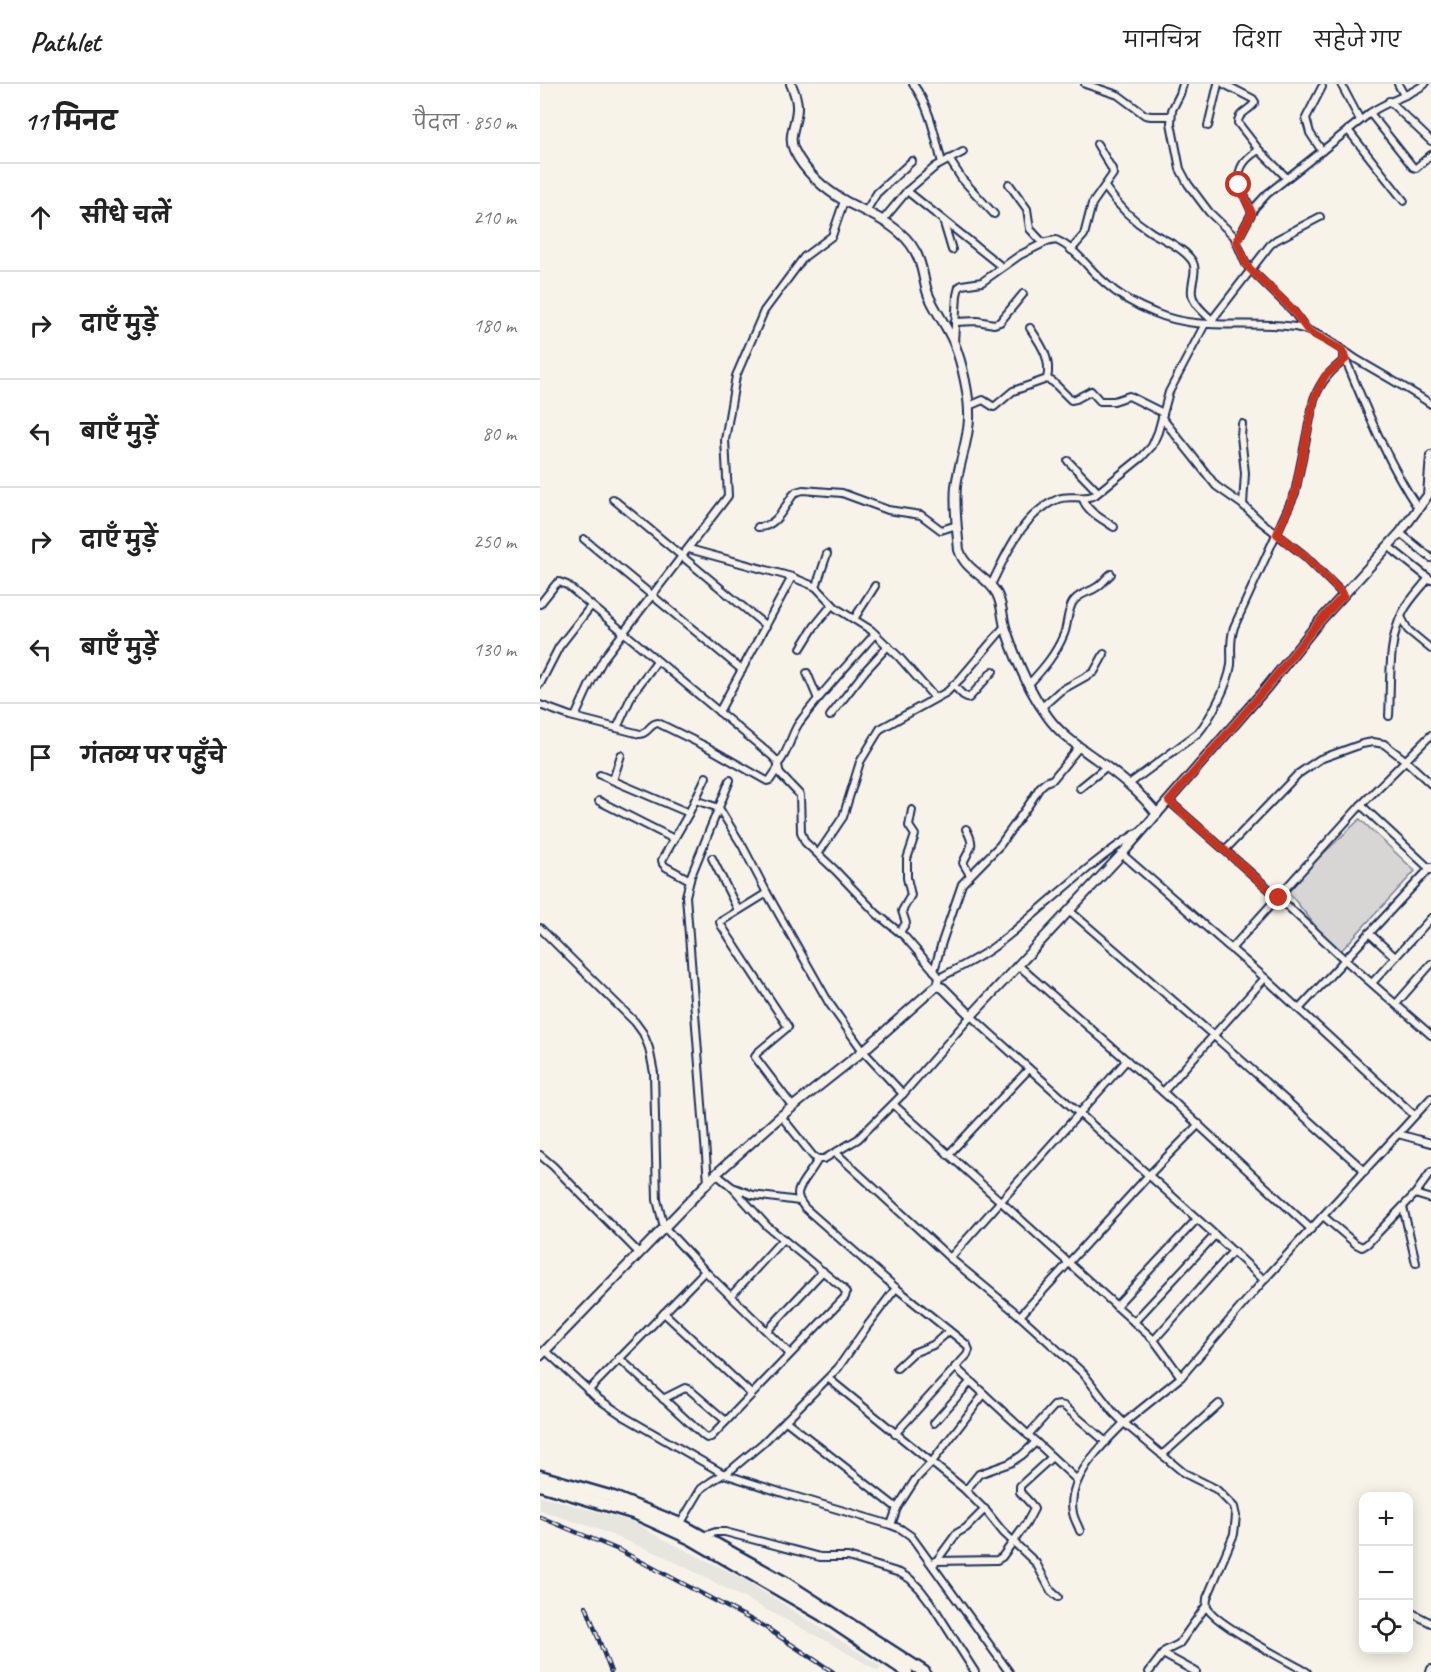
<!DOCTYPE html>
<html lang="hi">
<meta charset="utf-8">
<style>
:root{--surface:#fff;--page:#f2f2f2;--text:#222;--muted:#767676;--line:#e0e0e0}
body{margin:0;font-family:Caveat,"Playpen Sans Deva",sans-serif;background:var(--page);color:var(--text)}
.controls{position:absolute;right:18px;bottom:18px;display:grid;overflow:hidden;border-radius:12px;box-shadow:0 3px 15px #0003}
.controls button{width:54px;height:54px;display:grid;place-items:center;padding:0;border:0;border-bottom:2px solid var(--line);background:var(--surface);color:var(--text);font:30px sans-serif}
.stop{position:absolute;width:18px;height:18px;margin:-14px;border:4px solid #c8321e;border-radius:50%;background:#fff}
.stop.end{background:#c8321e;border-color:#fff;box-shadow:0 2px 6px #0008}
.list{margin:0;padding:0;list-style:none}
h2{display:flex;justify-content:space-between;align-items:center;height:78px;margin:0;padding:0 24px;font-size:26px}
h2 small{font-size:20px;font-weight:400;color:var(--muted)}
.list li{display:grid;grid-template-columns:39px 1fr auto;gap:18px;align-items:center;box-sizing:border-box;height:108px;padding:0 24px;border-top:2px solid var(--line)}
.list b{display:block;font-size:22px;white-space:nowrap}
.list em{font-size:20px;font-style:normal;color:var(--muted)}
.icon{flex:none;width:33px;height:33px;fill:none;stroke:currentColor;stroke-width:2;stroke-linecap:round;stroke-linejoin:round}
.map{position:relative;flex:none;width:891px;height:1588px;overflow:hidden}
header{display:flex;align-items:center;gap:36px;box-sizing:border-box;height:84px;padding:0 30px;background:var(--surface);border-bottom:2px solid var(--line)}
header strong{font-size:28px}
nav{display:flex;gap:33px;margin-inline-start:auto;font-size:21px}
main{display:flex}
aside{flex:1;background:var(--surface)}
.map>svg:first-child{display:block}
</style>
<header>
<strong>Pathlet</strong>
<nav><a>मानचित्र</a><a>दिशा</a><a>सहेजे गए</a></nav>
</header>
<main>
<aside>
<h2>11 मिनट<small>पैदल · 850 m</small></h2>
<ul class="list">
<li><svg class="icon" aria-label="ahead" viewBox="0 0 24 24"><path d="M12 20V5M6 11l6-6 6 6"/></svg><div><b>सीधे चलें</b></div><em>210 m</em></li>
<li><svg class="icon" aria-label="right" viewBox="0 0 24 24"><path d="M7 20v-9h11M14 6l5 5-5 5"/></svg><div><b>दाएँ मुड़ें</b></div><em>180 m</em></li>
<li><svg class="icon" aria-label="left" viewBox="0 0 24 24"><path d="M17 20v-9H6M10 6l-5 5 5 5"/></svg><div><b>बाएँ मुड़ें</b></div><em>80 m</em></li>
<li><svg class="icon" aria-label="right" viewBox="0 0 24 24"><path d="M7 20v-9h11M14 6l5 5-5 5"/></svg><div><b>दाएँ मुड़ें</b></div><em>250 m</em></li>
<li><svg class="icon" aria-label="left" viewBox="0 0 24 24"><path d="M17 20v-9H6M10 6l-5 5 5 5"/></svg><div><b>बाएँ मुड़ें</b></div><em>130 m</em></li>
<li><svg class="icon" aria-label="arrive" viewBox="0 0 24 24"><path d="M6 21V4h12l-3 4 3 4H6"/></svg><div><b>गंतव्य पर पहुँचे</b></div></li>
</ul>
</aside>
<div class="map">
<svg width="891" height="1588" viewBox="0 0 891 1588">
<rect width="100%" height="100%" fill="#f7f3e8"/>
<filter id="ink" filterUnits="userSpaceOnUse"><feTurbulence type="fractalNoise" baseFrequency=".0167" numOctaves="2"/><feDisplacementMap in="SourceGraphic" scale="12" xChannelSelector="R" yChannelSelector="G"/><feConvolveMatrix kernelMatrix="1 2 1 2 8 2 1 2 1" color-interpolation-filters="sRGB"/></filter>
<g filter="url(#ink)">
<polygon fill="#e6e5de" points="0,1412 97,1439 111,1449 202,1494 342,1583 338,1587 292,1560 124,1472 57,1445 0,1426"/>
<polygon fill="#d7d6d4" stroke="#798299" stroke-width="1.5" points="820,735 875,787 798,870 746,805"/>
<g fill="none" stroke-linecap="round" stroke-linejoin="round">
<g stroke="#1b2f5e" stroke-width="10">
<g id="minor">
<path d="M373 0C390 23 395 52 402 79"/>
<polyline points="545,0 578,11 605,31 611,32 631,32"/>
<polyline points="643,0 640,10 632,26 631,39 640,85 648,100 669,128 694,152 706,180 710,185 753,227 767,246"/>
<path d="M684 0 713 15 715 18C710 27 698 28 698 39L719 66 747 94"/>
<polyline points="801,0 820,36"/>
<polyline points="858,0 864,11"/>
<polyline points="849,17 891,57"/>
<polyline points="830,29 873,83 876,84 891,71"/>
<polyline points="668,42 678,0"/>
<polyline points="808,46 864,117"/>
<polyline points="782,67 770,49 766,34 782,3"/>
<polyline points="409,75 422,95 454,130"/>
<polyline points="469,100 487,125 490,145 503,159"/>
<path d="M565 103C578 122 592 136 611 148 624 156 640 162 650 174 660 185 650 198 652 210 653 221 668 232 675 239"/>
<polyline points="367,107 462,183"/>
<polyline points="326,127 337,109 372,77"/>
<path d="M712 128C700 102 688 84 719 66"/>
<polyline points="343,136 367,107 395,83 423,68"/>
<polyline points="403,136 412,166"/>
<path d="M697 157 715 123 727 110 830 29C847 17 869 12 885 0"/>
<polyline points="531,166 544,151 552,120 573,90 572,85 557,60"/>
<polyline points="672,236 730,161 736,156 780,133"/>
<polyline points="415,238 437,237 454,240 460,238 483,210"/>
<path d="M490 244C500 259 512 275 507 295"/>
<path d="M414 258 417 211 419 203 422 201 442 198 480 171 506 158 516 156C535 164 549 185 564 198 578 211 597 222 615 229 659 248 709 236 755 243 778 247 798 263 816 275 841 290 867 304 891 320"/>
<path d="M804 272C826 324 847 378 878 424"/>
<polyline points="429,322 443,316 454,323 473,307 507,295 513,298 531,316 536,315 551,307 560,317 574,317 589,312 623,329"/>
<polyline points="622,334 651,370 676,402 703,421 720,437 765,472 804,511"/>
<polyline points="702,340 701,352 705,389 703,421"/>
<polyline points="528,377 558,408"/>
<polyline points="73,415 226,542"/>
<path d="M543 415C547 428 563 435 574 443"/>
<path d="M218 443C236 444 244 423 253 411L256 408 263 406 302 409 348 426 381 431 401 446 417 441"/>
<polyline points="860,449 891,474"/>
<polyline points="44,455 202,586"/>
<polyline points="848,462 891,496"/>
<polyline points="149,465 252,493 276,503 296,524 331,546 359,573 395,614"/>
<path d="M451 501C467 469 482 430 518 415 530 410 543 417 555 411L602 373 612 362 618 348 629 308 665 240"/>
<polyline points="276,503 287,470"/>
<polyline points="0,520 16,500 19,498 27,501 232,672 237,677 240,690 260,711 261,748 265,758 295,786 337,830 364,852 397,890 399,894 397,902"/>
<polyline points="861,533 868,546 891,565"/>
<polyline points="314,535 335,502"/>
<polyline points="261,564 274,543 292,521"/>
<polyline points="267,589 278,615"/>
<polyline points="0,600 19,563 51,522"/>
<path d="M489 600C503 585 516 570 524 550 528 540 527 527 533 518 540 508 549 509 557 503 562 500 566 494 571 490"/>
<polyline points="413,601 423,611 429,614 453,587"/>
<path d="M0 621 30 632 100 650C108 650 110 639 118 639L167 663 227 697 230 696 238 684"/>
<polyline points="502,623 520,607 554,588 564,570"/>
<polyline points="179,628 252,493"/>
<polyline points="290,632 326,586 348,562"/>
<path d="M849 632C851 600 847 557 863 528 869 516 880 505 889 494"/>
<polyline points="35,633 50,600 64,574 188,412 185,356 196,292 224,227 264,173 292,152 304,117"/>
<polyline points="77,644 93,609 117,577"/>
<path d="M238 680C249 668 250 652 259 639 282 608 309 579 335 550"/>
<polyline points="60,691 149,729"/>
<polyline points="73,696 81,671"/>
<path d="M589 700 658 649C671 634 688 601 691 581 692 566 689 559 694 543L755 409 774 315C781 297 790 287 806 275"/>
<polyline points="540,704 566,683"/>
<path d="M155 716 179 724 203 763 227 809 289 919 323 967 363 1010 431 932C528 1021 628 1106 724 1196L891 1014"/>
<polyline points="59,717 134,755"/>
<polyline points="629,717 739,814 805,876 891,951"/>
<polyline points="821,721 891,786"/>
<path d="M426 745C436 763 430 763 423 779L430 791"/>
<polyline points="685,766 758,690 780,675 822,660 833,658 844,660 865,676 891,700"/>
<polyline points="278,770 303,733 320,678 340,645 407,608 421,594 465,542"/>
<polyline points="582,770 725,894 874,1031"/>
<polyline points="172,774 198,826"/>
<polyline points="150,796 126,783 123,780 122,776 149,729 166,693"/>
<polyline points="227,809 180,838 181,841 248,943 217,969 215,973 253,1023"/>
<polyline points="530,827 674,952 825,1087"/>
<polyline points="0,844 95,938 103,949 109,964 114,989 117,1116 124,1143 165,1187 250,1270"/>
<polyline points="360,848 366,839 362,827 371,811 367,794 367,775 375,751 369,742 372,726"/>
<polyline points="829,849 855,873"/>
<polyline points="691,865 821,721 891,651"/>
<polyline points="478,881 623,1008 771,1145"/>
<polyline points="394,887 402,858 422,800 460,761 490,719 500,703 506,698 513,695 539,663"/>
<path d="M399 894C418 884 438 875 455 862 504 825 547 779 600 747"/>
<polyline points="832,899 891,834"/>
<polyline points="856,920 891,880"/>
<polyline points="759,925 891,783"/>
<polyline points="623,1008 725,894"/>
<polyline points="354,1021 614,1256 641,1293"/>
<polyline points="241,1032 273,1072 278,1075 284,1075 318,1055 363,1010"/>
<polyline points="858,1050 891,1059"/>
<polyline points="296,1069 410,1174 480,1232 543,1289 573,1328 584,1339 641,1293 724,1196"/>
<polyline points="0,1071 13,1082 99,1169"/>
<polyline points="408,1071 489,985"/>
<path d="M278 1075C274 1085 258 1101 258 1110 258 1116 262 1120 265 1124L356 1204 427 1261 429 1266 427 1271 355 1350"/>
<polyline points="176,1090 192,1103 213,1111 259,1117"/>
<polyline points="168,1098 146,812 151,792 190,696"/>
<polyline points="875,1110 891,1115"/>
<polyline points="863,1123 876,1179"/>
<polyline points="783,1132 816,1160 822,1163 827,1160 875,1110 891,1088"/>
<polyline points="410,1174 587,976"/>
<polyline points="191,1212 243,1155"/>
<polyline points="576,1222 657,1135"/>
<polyline points="124,1229 211,1310"/>
<polyline points="480,1232 609,1091 659,1040"/>
<polyline points="594,1238 675,1151"/>
<polyline points="227,1247 283,1187"/>
<polyline points="614,1256 693,1167"/>
<polyline points="5,1266 57,1314 85,1333 184,1390 243,1409 351,1441 361,1445 371,1452 469,1588"/>
<polyline points="79,1274 164,1352 167,1354 171,1353 305,1213 306,1209 303,1204 227,1142 192,1103"/>
<polyline points="415,1283 537,1396"/>
<polyline points="357,1284 373,1269 393,1261 409,1247"/>
<polyline points="289,1295 423,1404 447,1428 463,1448 496,1479 511,1507 518,1513"/>
<polyline points="48,1307 165,1187"/>
<polyline points="123,1315 145,1304 150,1306 186,1337"/>
<polyline points="246,1337 357,1424"/>
<polyline points="394,1339 431,1297"/>
<polyline points="488,1351 514,1322 520,1321 524,1322 566,1358"/>
<polyline points="622,1371 679,1320"/>
<polyline points="426,1406 439,1390 470,1379 482,1371 496,1358"/>
<polyline points="351,1441 357,1424 375,1396 392,1378 444,1310"/>
<polyline points="139,1442 161,1405 172,1397 192,1385 223,1359 298,1284 328,1241 356,1204"/>
<path d="M540 1447C538 1441 534 1435 533 1429 526 1395 562 1361 584 1339L644 1389 676 1405 694 1423 696 1432 694 1450 667 1514C667 1517 666 1520 667 1523 673 1539 749 1578 767 1588"/>
<polyline points="163,1452 176,1448 185,1448 280,1473 308,1473 360,1489 370,1495 380,1505 393,1522 435,1588"/>
<polyline points="395,1477 457,1476 462,1473 486,1440 494,1425 491,1420 480,1408 480,1402 512,1373"/>
<polyline points="395,1479 417,1449 426,1444 445,1425"/>
<polyline points="868,1527 891,1539"/>
<polyline points="623,1570 656,1588"/>
<polyline points="609,1588 625,1567 639,1560 666,1522"/>
<polyline points="890,1588 891,1585"/>
</g>
</g>
<g stroke="#1b2f5e" stroke-width="12">
<g id="tertiary">
<path d="M251 0C254 7 257 14 257 22 258 37 247 52 254 66 264 87 285 106 305 117 329 130 361 141 375 167 383 180 383 196 388 210 395 227 407 242 414 259 422 279 430 313 429 335 428 358 419 379 416 402 414 423 417 445 419 466 426 488 447 491 457 510 463 522 462 534 466 546 476 576 489 607 508 633 521 651 538 662 556 675 578 691 600 708 617 730"/>
<polyline points="0,1272 176,1090 241,1032 323,967 393,905 397,902 403,904 431,932 582,770 727,603 778,539 860,449 888,411 891,372"/>
</g>
</g>
<g stroke="#1b2f5e" stroke-width="15">
<g id="trunk">
<polyline points="0,1392 73,1413 140,1440 246,1499 384,1588"/>
<polyline points="0,1401 96,1430 151,1455 282,1531 367,1588"/>
</g>
</g>
<use href="#minor" stroke="#f7f3e8" stroke-width="6"/>
<use href="#tertiary" stroke="#f7f3e8" stroke-width="8"/>
<use href="#trunk" stroke="#f7f3e8" stroke-width="10"/>
<g stroke="#1b2f5e" stroke-width="4.5">
<g id="rail">
<polyline points="0,1433 81,1467 225,1543 293,1588"/>
<polyline points="46,1522 71,1588"/>
</g>
</g>
<use href="#rail" stroke="#f7f3e8" stroke-width="2" stroke-dasharray="7" stroke-linecap="butt"/>
</g>
</g>
<g fill="none" stroke-linecap="round" stroke-linejoin="round" filter="url(#ink)">
<polyline stroke="#c8321e" stroke-width="8" points="699,101 712,129 697,157 706,180 710,185 753,226 768,247 802,266 806,275 785,292 774,315 755,409 737,450 765,472 804,511 778,539 727,603 629,717 739,814"/>
</g>
</svg>
<div class="controls">
<button>+</button>
<button>−</button>
<button><svg class="icon" aria-label="locate" viewBox="0 0 24 24"><circle cx="12" cy="12" r="6"/><path d="M12 2v4M12 18v4M2 12h4M18 12h4"/></svg></button>
</div>
<div class="stop" style="left:699px;top:101px"></div>
<div class="stop end" style="left:739px;top:814px"></div>
</div>
</main>
